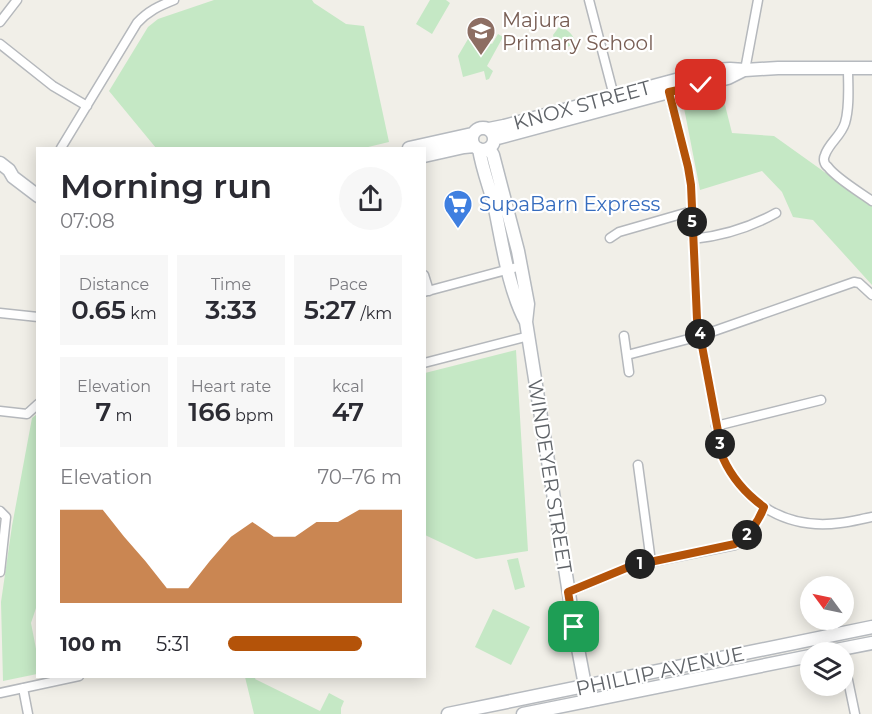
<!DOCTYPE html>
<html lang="en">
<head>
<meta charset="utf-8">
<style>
	body { margin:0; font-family:Montserrat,sans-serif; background:#f7f7f7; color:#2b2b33; height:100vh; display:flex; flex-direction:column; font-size:22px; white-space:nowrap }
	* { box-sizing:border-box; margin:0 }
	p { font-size:20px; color:#7c7c81 }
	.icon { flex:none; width:33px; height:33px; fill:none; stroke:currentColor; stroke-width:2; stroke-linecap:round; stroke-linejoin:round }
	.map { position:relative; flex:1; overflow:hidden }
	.sheet { position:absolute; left:36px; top:147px; width:390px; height:531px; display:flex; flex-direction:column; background:#fff; border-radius:0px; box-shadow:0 3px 15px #0003 }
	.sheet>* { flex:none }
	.needle { width:39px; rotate:303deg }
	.fabs { position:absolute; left:800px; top:576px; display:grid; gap:12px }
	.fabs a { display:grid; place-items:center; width:54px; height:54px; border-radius:50%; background:#fff; box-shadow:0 3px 15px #0003; font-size:30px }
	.pin { position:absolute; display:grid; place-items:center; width:51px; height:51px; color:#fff; margin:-26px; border-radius:12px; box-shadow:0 3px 9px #0006 }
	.km { position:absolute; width:30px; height:30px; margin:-15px; border-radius:50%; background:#222; color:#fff; font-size:16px; line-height:30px; text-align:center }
	.round { display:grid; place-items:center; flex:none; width:63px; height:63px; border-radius:32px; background:#f7f7f7 }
	.head { display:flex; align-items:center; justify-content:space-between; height:102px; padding:0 24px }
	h1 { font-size:33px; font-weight:600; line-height:45px }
	.figures { display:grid; grid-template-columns:repeat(3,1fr); gap:9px; height:102px; padding:6px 24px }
	.figures div { display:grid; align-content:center; border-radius:0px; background:#f7f7f7; text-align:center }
	.figures b { font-size:26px; font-weight:600 }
	.figures small { font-size:16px; font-weight:400 }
	.figures p { font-size:16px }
	.chart { height:168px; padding:12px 24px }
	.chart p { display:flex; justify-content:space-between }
	.chart svg { width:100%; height:108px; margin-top:6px; fill:#b45309; opacity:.7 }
	ul { padding:0 24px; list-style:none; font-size:20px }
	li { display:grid; grid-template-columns:96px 72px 1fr; align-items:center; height:45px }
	li i { height:15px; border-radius:8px; background:#b45309 }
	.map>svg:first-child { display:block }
</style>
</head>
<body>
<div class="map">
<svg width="872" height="714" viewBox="0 0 872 714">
	<rect width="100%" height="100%" fill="#f1efe8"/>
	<!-- green -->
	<path fill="#c5e8c5" d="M214,0h98l2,3 32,21 18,2 25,116 -25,6h-208l-47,-57 39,-64 10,-8z
		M430,0h16l4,3 -18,31 -16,-10z
		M478,22l5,3 -5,11 14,8 6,-10 5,3 -16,29 6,5 -4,8 -3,1 -2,-9 -21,6 -5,-21z
		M559,27c7,1 14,7 16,14 -8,11 -19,7 -22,-6z
		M722,93l10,40 42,3 98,70v79l-59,-65 -20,-3 -11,-25 -20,-21 -62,19 -16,-82 5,-5z
		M516,350l12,201 -52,8 -51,-24v-162z
		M37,414l1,188 -7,21 6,31v20l-34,7 -2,-79 11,-76 20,-108z
		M518,558l7,29 -10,3 -8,-30z
		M493,609l37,18 -19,38 -36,-18z
		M245,677h11l-1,2 65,32 9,-18 15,8 -3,7v6h-87z"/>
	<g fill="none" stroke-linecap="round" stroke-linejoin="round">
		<!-- street casing -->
		<g stroke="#b5b8bc" stroke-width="11">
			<path id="street" d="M589,0l26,100
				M0,22l17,-22
				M0,44l53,42 34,20
				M848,68c0,18 2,38 -3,55 -4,13 -16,20 -20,32 -2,4 -1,9 3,12 8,11 33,26 44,34
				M745,70l13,-70
				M668,89l20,78 3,18 6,134 26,139c22,47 65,72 117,65 11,-1 21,-4 32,-6
				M61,148l76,-125c11,-12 22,-17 37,-23
				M610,238l9,-6 73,-21
				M693,239c29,-3 58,-12 83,-26
				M424,275l5,16
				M424,292l97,-26
				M0,313l38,4
				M624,336l5,36
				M627,355l73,-19 154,-54 5,1 13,12
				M424,363l105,-27
				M0,411l27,3 11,-10
				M716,426l105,-26
				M638,465l13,97
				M0,511l6,6 -6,55
				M569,592l62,-26 104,-21c14,-10 23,-22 29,-38
				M843,656l12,58
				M23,688l5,26
				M0,693l79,-17"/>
		</g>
		<!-- secondary casing -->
		<g stroke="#b6babf" stroke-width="15">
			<path id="secondary" d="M472 139a11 11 0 1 1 22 0a11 11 0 1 1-22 0Z
				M489,129l15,-3 209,-56 17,-1 15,1 33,-2h94
				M494,139l175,-47 59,-14 16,-8
				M409,148l63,-14
				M489,148l4,7 25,96 10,53 -2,18 50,316 12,63
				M479,149c3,19 10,37 15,55 8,37 14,85 32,118
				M424,156l40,-9 10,-1
				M0,163l9,7 4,7 25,19
				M826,652l46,-9
				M448,714l424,-87
				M523,714l287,-58"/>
		</g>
		<!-- street -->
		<use href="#street" stroke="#fff" stroke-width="8"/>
		<!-- secondary -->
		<use href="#secondary" stroke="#fff" stroke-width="12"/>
	</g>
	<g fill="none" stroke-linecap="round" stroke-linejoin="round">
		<!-- route casing -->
		<g stroke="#fff" stroke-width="12">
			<path id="route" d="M574,627l-6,-35 63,-26 104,-22c14,-9 23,-21 29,-37 -18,-13 -32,-29 -41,-49l-26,-139 -6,-134 -3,-18 -19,-75 32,-7"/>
		</g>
		<!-- route -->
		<use href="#route" stroke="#b45309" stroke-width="8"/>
	</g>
	<!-- icons -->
	<defs>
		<g id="school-pin" transform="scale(1.5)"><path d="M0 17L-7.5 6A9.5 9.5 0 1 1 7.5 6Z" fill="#8d6e63" stroke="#fff"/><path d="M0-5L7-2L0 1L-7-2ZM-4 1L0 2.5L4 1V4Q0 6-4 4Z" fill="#fff"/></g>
		<g id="supermarket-pin" transform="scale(1.5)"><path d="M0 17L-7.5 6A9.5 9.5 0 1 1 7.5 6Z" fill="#3f7fe0" stroke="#fff"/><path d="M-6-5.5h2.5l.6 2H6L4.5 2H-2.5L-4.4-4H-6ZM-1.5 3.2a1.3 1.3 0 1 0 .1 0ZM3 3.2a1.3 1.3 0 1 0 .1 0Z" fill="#fff"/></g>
	</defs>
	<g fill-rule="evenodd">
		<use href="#school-pin" x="481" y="31"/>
		<use href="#supermarket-pin" x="458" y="204"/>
	</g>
	<g text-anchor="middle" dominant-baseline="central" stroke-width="4.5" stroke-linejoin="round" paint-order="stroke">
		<!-- education labels -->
		<g font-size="20" fill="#785e54" stroke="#fff" text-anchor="start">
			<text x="502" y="20">Majura<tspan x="502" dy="23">Primary School</tspan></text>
		</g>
		<!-- street labels -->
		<g font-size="20" fill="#5f6368" stroke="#fff">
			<text transform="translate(582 105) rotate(-15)">KNOX STREET</text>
			<text transform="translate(550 476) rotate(81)">WINDEYER STREET</text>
			<text transform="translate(660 671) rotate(-12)">PHILLIP AVENUE</text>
		</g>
		<!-- shop labels -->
		<g font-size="20" fill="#366cbe" stroke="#fff" text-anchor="start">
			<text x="479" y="204">SupaBarn Express</text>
		</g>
	</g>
</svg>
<div class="fabs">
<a><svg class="needle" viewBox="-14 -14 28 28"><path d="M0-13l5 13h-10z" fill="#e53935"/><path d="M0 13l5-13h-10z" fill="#7c7c81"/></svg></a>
<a><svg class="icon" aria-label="layers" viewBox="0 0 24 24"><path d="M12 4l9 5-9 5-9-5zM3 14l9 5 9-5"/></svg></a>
</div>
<div class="pin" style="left:574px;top:627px;background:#1e9e55"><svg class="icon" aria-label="arrive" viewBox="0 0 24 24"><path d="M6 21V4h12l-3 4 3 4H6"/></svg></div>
<div class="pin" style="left:701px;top:85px;background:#d93025"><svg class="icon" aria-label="check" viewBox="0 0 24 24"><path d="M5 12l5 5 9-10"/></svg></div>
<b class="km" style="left:640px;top:564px">1</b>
<b class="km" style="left:747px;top:535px">2</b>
<b class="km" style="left:720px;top:444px">3</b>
<b class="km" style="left:700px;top:334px">4</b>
<b class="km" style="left:692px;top:222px">5</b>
<section class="sheet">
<div class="head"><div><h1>Morning run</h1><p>07:08</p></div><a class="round"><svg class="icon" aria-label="share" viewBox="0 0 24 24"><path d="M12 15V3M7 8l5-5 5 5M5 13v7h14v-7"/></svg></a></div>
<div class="figures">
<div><p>Distance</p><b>0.65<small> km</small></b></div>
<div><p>Time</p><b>3:33</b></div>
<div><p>Pace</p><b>5:27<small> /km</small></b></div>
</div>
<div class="figures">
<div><p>Elevation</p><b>7<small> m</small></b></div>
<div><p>Heart rate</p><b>166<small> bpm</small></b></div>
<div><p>kcal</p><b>47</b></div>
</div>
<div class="chart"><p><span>Elevation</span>70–76 m</p>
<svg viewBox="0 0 160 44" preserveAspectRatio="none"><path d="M0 44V6L10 6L20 6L30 17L40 27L50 38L60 38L70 27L80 17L90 11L100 17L110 17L120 11L130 11L140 6L150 6L160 6V44z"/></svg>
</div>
<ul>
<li><b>100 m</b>5:31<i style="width:77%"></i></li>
</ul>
</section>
</div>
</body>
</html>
